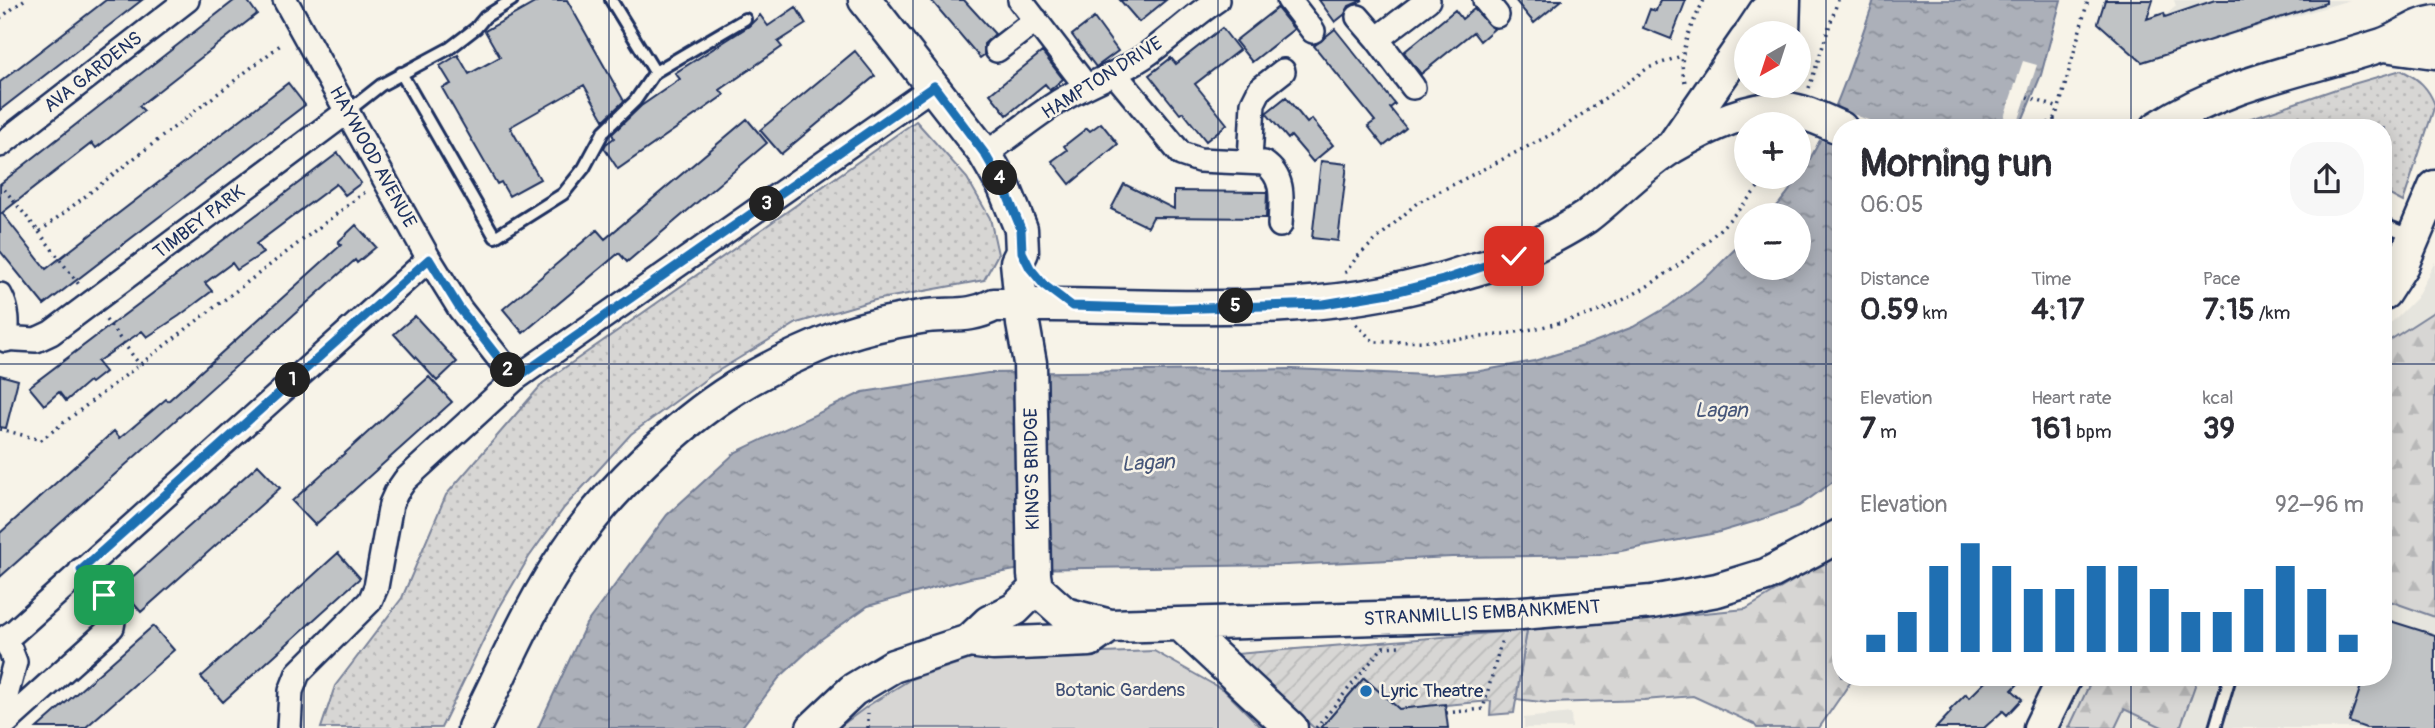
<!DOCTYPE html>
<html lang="en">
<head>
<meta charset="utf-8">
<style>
	body { margin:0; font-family:Pangolin,sans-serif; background:#f7f7f7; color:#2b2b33; height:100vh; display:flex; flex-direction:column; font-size:26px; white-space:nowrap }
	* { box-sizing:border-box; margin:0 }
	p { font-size:23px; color:#7c7c81 }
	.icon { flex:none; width:38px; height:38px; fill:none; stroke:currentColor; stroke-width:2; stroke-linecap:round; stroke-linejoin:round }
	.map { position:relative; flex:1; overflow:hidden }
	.details { position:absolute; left:1832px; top:119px; width:560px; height:567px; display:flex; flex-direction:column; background:#fff; border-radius:28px; box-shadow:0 4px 18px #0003 }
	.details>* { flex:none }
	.needle { width:46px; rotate:219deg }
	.controls { position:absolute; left:1734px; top:21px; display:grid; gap:14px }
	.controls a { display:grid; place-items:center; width:77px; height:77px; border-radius:50%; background:#fff; box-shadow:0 4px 18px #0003; font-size:35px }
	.pin { position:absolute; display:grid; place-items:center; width:60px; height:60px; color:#fff; margin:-30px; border-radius:14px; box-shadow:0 4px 10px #0006 }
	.km { position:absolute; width:35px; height:35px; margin:-18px; border-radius:50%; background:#222; color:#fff; font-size:19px; line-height:35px; text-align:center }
	.round { display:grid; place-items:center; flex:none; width:74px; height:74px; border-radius:28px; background:#f7f7f7 }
	.headline { display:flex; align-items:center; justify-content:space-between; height:119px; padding:0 28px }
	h1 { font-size:38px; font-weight:700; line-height:52px }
	.metrics { display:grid; grid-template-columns:repeat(3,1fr); gap:10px; height:119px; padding:7px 28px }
	.metrics div { display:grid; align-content:center }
	.metrics b { font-size:30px; font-weight:700 }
	.metrics small { font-size:19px; font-weight:400 }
	.metrics p { font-size:19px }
	.chart { height:196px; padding:14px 28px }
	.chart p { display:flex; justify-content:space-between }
	.chart svg { width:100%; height:126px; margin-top:7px; stroke:#1f6fb2; stroke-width:6 }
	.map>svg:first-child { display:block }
</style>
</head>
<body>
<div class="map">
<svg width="2435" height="728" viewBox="0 0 2435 728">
	<defs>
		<pattern id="grass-dots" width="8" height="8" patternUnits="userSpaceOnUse" patternTransform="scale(1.75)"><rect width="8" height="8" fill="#d7d6d4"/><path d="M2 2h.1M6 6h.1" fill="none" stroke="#b8b8b8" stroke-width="1.8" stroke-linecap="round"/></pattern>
		<pattern id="forest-firs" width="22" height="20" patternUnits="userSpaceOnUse" patternTransform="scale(1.75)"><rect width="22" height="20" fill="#d7d6d4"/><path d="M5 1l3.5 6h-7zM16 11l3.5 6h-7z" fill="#b8b8b8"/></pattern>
		<pattern id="garden-furrows" width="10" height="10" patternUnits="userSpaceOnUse" patternTransform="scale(1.75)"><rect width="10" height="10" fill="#d7d6d4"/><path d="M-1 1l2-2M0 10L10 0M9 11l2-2" fill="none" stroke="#b8b8b8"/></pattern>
		<pattern id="water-ripples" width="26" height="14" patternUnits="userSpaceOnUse" patternTransform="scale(1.75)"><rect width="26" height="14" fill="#acb0b9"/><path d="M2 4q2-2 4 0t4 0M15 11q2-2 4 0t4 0" fill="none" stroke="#8b909a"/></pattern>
	</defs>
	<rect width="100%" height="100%" fill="#f7f3e8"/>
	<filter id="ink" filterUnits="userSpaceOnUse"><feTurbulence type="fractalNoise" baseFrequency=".0143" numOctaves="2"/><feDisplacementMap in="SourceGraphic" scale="14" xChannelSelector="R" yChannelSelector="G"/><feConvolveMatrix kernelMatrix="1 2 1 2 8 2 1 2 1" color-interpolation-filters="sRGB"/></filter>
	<g filter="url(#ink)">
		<!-- built -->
		<path fill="#e6e5de" d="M2174,0h176l-171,51 -13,-36 10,-9z
			M2435,262v466h-374l24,-51h299v-347l32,-32z
			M1571,713l1,15h-48v-10z"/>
		<!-- grass -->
		<path fill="url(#grass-dots)" stroke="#798299" stroke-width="2" d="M2401,70c18,9 27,17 34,35l-32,97 -13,-7h-6v-67h-162l114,-39z
			M916,121l51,57 23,40 8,36 -14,26 -109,20 -78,23 -84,51 -82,60 -67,74 -35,49 -31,53 -57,118h-120l14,-42 67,-88 44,-103 97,-112z"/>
		<!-- forest -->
		<path fill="url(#forest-firs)" stroke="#798299" stroke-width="2" d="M2435,311v306l-51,-18v-255z
			M1841,552v125h13l-35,51h-62l-3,-4 -61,-28 -49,4 -95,3 -33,-4 11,-69 219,-21z
			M2093,677h105l-18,51h-16l-40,-19 -9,19h-46z"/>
		<!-- park -->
		<path fill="#d7d6d4" stroke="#798299" stroke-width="2" d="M1154,651l71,40 37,37h-424l31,-23 42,-26 63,-21z"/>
		<!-- garden -->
		<path fill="url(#garden-furrows)" stroke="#798299" stroke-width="2" d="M1527,630l-13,83 -24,2 1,-14 -92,8 -35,-31 -43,50h-7l-78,-74z"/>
		<!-- water -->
		<path fill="url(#water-ripples)" stroke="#727c95" stroke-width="2" d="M1874,0h187l-20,75 -22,53h-178v348l-42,30 -39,14 -44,13 -116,22 -148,2 -166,8 -265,4 -51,9 -102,28 -48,34 -41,38 -38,50h-203l48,-104 81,-109 69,-63 127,-60 125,-19 304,-4 136,6 52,-4 54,-10 52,-16 47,-18 36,-21 41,-32 36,-36v30h53v-53h-30c55,-58 79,-140 105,-215z"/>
		<!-- pier -->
		<path fill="#f7f3e8" d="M2023,61l14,4 -20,60 -14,-5z
			M1833,106l55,22h-47v20l-25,-10z"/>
		<!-- building -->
		<path fill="#c0c3c5" stroke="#1b2f5e" stroke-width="2" d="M106,0h36l-142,110v-28z
			M235,0h12l10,14 -118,92 5,5 -48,37 -4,-5 -90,70 44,56 242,-186 17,22 -261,200 -44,-54v-67z
			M540,0h27l57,101 -20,19 -20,-35 -74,42 30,52 -31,17 -8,-14 -4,2 -55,-96 9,-4 -11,-18 18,-11 11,19 31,-17 -15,-26z
			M931,0h33l31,34 -11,10v11l-4,3z
			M1120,0h46l-27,22z
			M1319,0h44l-14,6 -4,8 -10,8z
			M1515,0h47l-28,23z
			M1660,0h26l-15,39 -28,-11 7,-19 6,2z
			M2105,0h48l-6,19 17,-6 1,4 50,-17h111v3l-184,59 -44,-39z
			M796,7l10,17 -28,18 4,5 -62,43 4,5 -106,74 -14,-21 2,-4 8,-6 -2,-4 29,-28 39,-27 -5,-6 74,-47 11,-11 8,11z
			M1277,8l17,21 -42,33 -17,-21z
			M1474,9l20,20 -14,12 -7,-9 -52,42 -17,-22 51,-42 7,9z
			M1094,18l24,33 -22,16 -24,-32z
			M1222,28l17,22 -44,34 32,40 -21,17 -23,-29 -3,2 -31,-39 22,-17 5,6z
			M1335,29l60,75 -5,4 16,20 -22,18 -16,-20 7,-5 -61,-75z
			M855,51l20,25 -94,78 -21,-24z
			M1042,52l21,27 -13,11 -5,-6 -38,31 -17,-21z
			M1286,97l21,26 5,-4 21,26 -20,17 -22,-26 -3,3 -22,-26z
			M747,119l20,24 -140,119 -8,-9 -96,80 -20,-24 94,-79 8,9z
			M1101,123l17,21 -48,40 -18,-23 15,-11 -3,-4 23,-18 3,3z
			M338,153l23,30 -16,12 -9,-11 -80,60 7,9 -26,17 -5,-7 -27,20 7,8 -33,25 -32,21 -5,-6 -45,31 8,10 -14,11 -2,-2 -23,20 -7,-9 -15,13 -15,-18z
			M1321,161l26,3 -9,77 -26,-3z
			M1124,184l50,25v-18l93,1 -1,26 -113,-1 -5,10 -37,-18z
			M356,225l20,22 -19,16 -2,-3 -355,317v-44l114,-102 6,7 46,-39 2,2 173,-156 -3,-3z
			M415,316l42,46 -20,19 -43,-47z
			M0,375l18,5 -12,48 -6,-1z
			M429,377l23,25 -137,123 -23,-24z
			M258,465l22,23 -139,124 -21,-24z
			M338,553l22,25 -137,124 -22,-25z
			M2384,619l51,16v93h-69l-17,-6 15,-45h20z
			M153,626l21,24 -89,78h-48z
			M1990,677h35l-13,13 10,9 -15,16 -4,-4 -19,17h-48l15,-16 -1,-2 16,-16 3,4z
			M1364,678l35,31 46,-5 3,24h-127z"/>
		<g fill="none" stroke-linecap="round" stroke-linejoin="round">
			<!-- lane casing -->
			<g stroke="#1b2f5e" stroke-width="16">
				<path id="lane" d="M611,0l44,72
					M401,73l94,164 68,-43 21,-26 20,-37 31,-30 20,-29 90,-53
					M348,111l33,-26 69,-37 26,-20 9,-11 27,-17
					M2384,225l26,10
					M2215,728l15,-51"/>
			</g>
			<!-- street casing -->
			<g stroke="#1b2f5e" stroke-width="28">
				<path id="street" d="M285,0l144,259 31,50 55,70
					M1020,0l66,86
					M1289,0l24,31
					M1485,0l12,15
					M1358,17l19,22
					M997,50l39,-30
					M1115,74l66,80 18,6 65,3c22,15 17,38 16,62
					M1413,87l-36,-48 51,-39
					M0,145l187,-145
					M985,154c24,-16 46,-35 70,-50 29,-19 62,-29 90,-48 25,-18 47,-39 72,-56
					M1250,161l3,-58 7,-14 23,-18
					M0,295c8,15 8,28 6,45
					M0,338l36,2 15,-7 297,-222
					M0,718l15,-56 -5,-13 -7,-10 11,-7 415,-373
					M0,728l112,-101c6,-24 -16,-40 -31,-57
					M289,728l2,-37 7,-18 72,-72 6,-14 15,-83 5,-11 9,-13 110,-101 419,-293"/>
			</g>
			<!-- secondary casing -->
			<g stroke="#1b2f5e" stroke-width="37">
				<path id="secondary" d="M865,0l120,154 19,33 17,42 1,23 -5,10 6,62 7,39 4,212 2,13
					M1751,33l14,-21 18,-12
					M1783,33l1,-33
					M2384,45l51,7
					M2157,128c73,-47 145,-57 225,-83 19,-6 32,-20 53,-23
					M1674,144l72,-104
					M2384,293l18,-28 33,-78
					M1036,588l29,26 45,12 400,-12 142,-12 65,-12 49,-15 75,-40
					M1180,624l111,104
					M969,641l20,-19 26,-13 21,-21
					M474,728c30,-60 56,-123 94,-178 39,-58 108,-125 167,-162 34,-21 71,-38 109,-53 23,-9 58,-15 83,-19 25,-3 43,2 67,-11 158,-3 319,19 472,-33 17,-5 35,-9 50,-17 23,-11 49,-24 70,-38 29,-22 55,-51 86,-70 31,-18 78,-42 114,-38 19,2 38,12 55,19
					M813,728l40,-38 40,-24 76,-25 24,3 97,-4 20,-14
					M2040,728l25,-51"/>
			</g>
			<!-- path -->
			<path stroke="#1b2f5e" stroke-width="3.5" stroke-dasharray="2 5" stroke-linecap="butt" d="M0,18l24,-18
				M1685,82c-9,-29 6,-56 19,-82
				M1809,88l29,-88
				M2027,97l32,11
				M2043,128l11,-10 5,-10 29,-108
				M2054,128v-10
				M0,184l39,48 244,-189
				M39,232l41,54
				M1345,273l12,-16 60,-54 141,-72 90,-63 33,-12
				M106,320l34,45
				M1356,324l18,18c69,0 136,-4 202,-24 10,-3 21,-5 30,-10 63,-28 119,-77 160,-131
				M0,429l41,11 327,-250
				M1446,713l37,-4 19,-70
				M868,728v-15
				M1316,728l67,-81 17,-1"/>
			<!-- lane -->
			<use href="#lane" stroke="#f7f3e8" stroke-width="10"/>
			<!-- street -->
			<use href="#street" stroke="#f7f3e8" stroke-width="23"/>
			<!-- secondary -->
			<use href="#secondary" stroke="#f7f3e8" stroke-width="32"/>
		</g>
	</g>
	<g fill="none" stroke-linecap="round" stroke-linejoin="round" filter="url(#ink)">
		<!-- route casing -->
		<g stroke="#fff" stroke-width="14">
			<path id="route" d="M104,595l-23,-25 348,-311 31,50 55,70 419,-293 51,68 19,33 17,42 1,23 8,16 14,17 28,21 99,3 153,-5 71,-12 48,-12 71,-24"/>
		</g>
		<!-- route -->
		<use href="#route" stroke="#1f6fb2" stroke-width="9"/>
	</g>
	<!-- grid -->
	<path fill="none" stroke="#1b2f5e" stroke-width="2" stroke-opacity="0.55" d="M304,0v728M609,0v728M913,0v728M1218,0v728M1522,0v728M1826,0v728M2131,0v128M0,364h1841M2384,364h51M2131,677v51"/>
	<!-- markers -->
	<circle fill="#1f6fb2" stroke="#f7f3e8" stroke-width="2.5" cx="1366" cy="691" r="7"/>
	<g text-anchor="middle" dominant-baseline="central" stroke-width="5" stroke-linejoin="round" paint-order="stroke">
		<!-- street labels -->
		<g font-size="19" fill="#1b2f5e" stroke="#f7f3e8">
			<text transform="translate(93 72) rotate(-38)">AVA GARDENS</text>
			<text transform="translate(1102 78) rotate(-32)">HAMPTON DRIVE</text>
			<text transform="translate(373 157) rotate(61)">HAYWOOD AVENUE</text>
			<text transform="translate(199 222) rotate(-37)">TIMBEY PARK</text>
			<text transform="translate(1032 469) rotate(-91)">KING'S BRIDGE</text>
			<text transform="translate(1482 613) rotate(-3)">STRANMILLIS EMBANKMENT</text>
		</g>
		<!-- park labels -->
		<g font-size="19" fill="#415076" stroke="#f7f3e8">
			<text x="1120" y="690">Botanic Gardens</text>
		</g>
		<!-- poi labels -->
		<g font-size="19" fill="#1b2f5e" stroke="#f7f3e8" text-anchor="start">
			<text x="1380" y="691">Lyric Theatre</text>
		</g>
		<!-- water labels -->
		<g font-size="21" font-style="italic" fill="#465679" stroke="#f7f3e8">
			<text x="1721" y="410">Lagan</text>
			<text transform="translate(1148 463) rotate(-3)">Lagan</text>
		</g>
	</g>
</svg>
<div class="controls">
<a><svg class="needle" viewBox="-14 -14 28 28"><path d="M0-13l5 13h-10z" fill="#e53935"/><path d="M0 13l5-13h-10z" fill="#7c7c81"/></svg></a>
<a>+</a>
<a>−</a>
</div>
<div class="pin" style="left:104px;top:595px;background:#1e9e55"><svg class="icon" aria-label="arrive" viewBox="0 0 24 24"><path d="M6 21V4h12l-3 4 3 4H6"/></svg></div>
<div class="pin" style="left:1514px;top:256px;background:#d93025"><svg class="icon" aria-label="check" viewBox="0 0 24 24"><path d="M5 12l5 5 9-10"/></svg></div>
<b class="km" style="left:293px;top:380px">1</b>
<b class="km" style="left:508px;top:370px">2</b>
<b class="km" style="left:767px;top:204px">3</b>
<b class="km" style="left:1000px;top:178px">4</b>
<b class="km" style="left:1236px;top:306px">5</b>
<section class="details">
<div class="headline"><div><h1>Morning run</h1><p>06:05</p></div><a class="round"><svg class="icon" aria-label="share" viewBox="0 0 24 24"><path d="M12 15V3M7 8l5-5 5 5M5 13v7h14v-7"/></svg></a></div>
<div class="metrics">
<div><p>Distance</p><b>0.59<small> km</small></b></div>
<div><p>Time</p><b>4:17</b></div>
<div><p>Pace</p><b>7:15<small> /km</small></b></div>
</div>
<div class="metrics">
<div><p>Elevation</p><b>7<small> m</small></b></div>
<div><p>Heart rate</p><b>161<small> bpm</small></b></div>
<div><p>kcal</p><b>39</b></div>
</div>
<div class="chart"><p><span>Elevation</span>92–96 m</p>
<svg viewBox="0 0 160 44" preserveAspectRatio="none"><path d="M5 44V38M15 44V30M25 44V14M35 44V6M45 44V14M55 44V22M65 44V22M75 44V14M85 44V14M95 44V22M105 44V30M115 44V30M125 44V22M135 44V14M145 44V22M155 44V38"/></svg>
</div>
</section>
</div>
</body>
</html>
